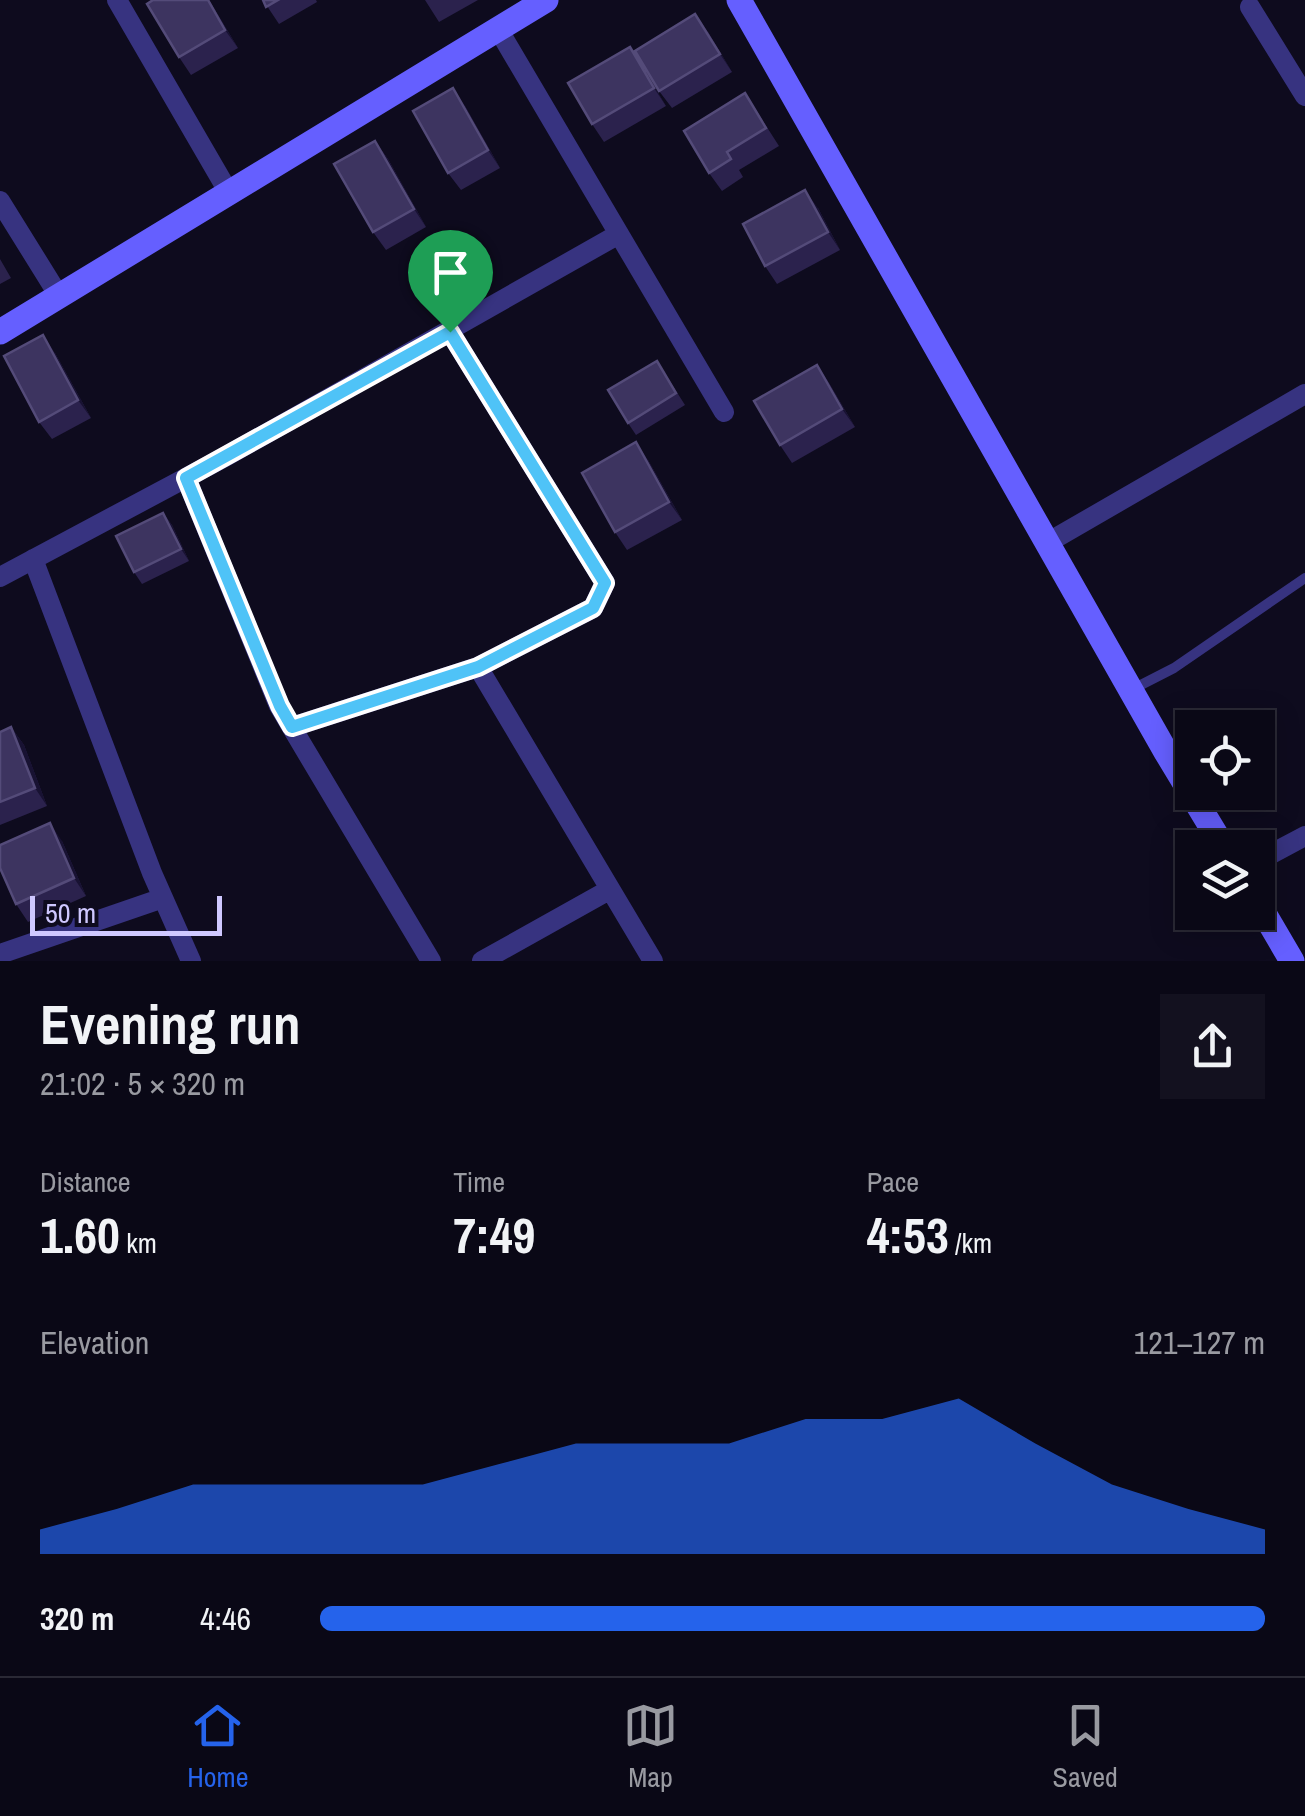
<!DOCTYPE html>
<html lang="en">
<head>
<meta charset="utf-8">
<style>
	body { margin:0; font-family:"Archivo Narrow",sans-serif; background:#13111f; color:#f1f3f6; height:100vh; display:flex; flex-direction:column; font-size:38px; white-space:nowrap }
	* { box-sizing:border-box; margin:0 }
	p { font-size:32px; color:#999aa1 }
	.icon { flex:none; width:55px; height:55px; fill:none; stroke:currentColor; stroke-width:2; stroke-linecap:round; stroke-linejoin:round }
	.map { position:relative; height:961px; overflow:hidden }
	.drawer { display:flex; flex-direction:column; background:#0a0816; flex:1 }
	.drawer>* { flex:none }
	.buttons { position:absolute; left:1175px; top:710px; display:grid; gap:20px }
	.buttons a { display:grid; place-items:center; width:100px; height:100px; border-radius:0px; background:#0a0816; box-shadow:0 5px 25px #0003,0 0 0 2px #2a2935; font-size:50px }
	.scale { position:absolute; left:30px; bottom:25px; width:192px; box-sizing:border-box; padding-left:10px; border:5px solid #cfc8ff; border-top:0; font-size:28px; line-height:35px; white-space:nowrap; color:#cfc8ff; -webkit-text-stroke:8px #0e0b1e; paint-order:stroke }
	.pin { position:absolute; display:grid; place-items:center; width:85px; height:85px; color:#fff; margin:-102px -42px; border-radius:50% 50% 50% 0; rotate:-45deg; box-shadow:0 0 10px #0007 }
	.pin .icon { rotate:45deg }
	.round { display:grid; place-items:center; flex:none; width:105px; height:105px; border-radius:0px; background:#13111f }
	.headline { display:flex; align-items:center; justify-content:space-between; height:170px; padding:0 40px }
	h1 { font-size:55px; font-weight:700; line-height:75px }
	.figures { display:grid; grid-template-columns:repeat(3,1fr); gap:15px; height:170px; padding:10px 40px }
	.figures div { display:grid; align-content:center }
	.figures b { font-size:50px; font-weight:700 }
	.figures small { font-size:28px; font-weight:400 }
	.figures p { font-size:28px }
	.chart { height:280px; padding:20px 40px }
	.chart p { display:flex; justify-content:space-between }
	.chart svg { width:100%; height:180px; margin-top:10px; fill:#2563eb; opacity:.7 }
	ul { padding:0 40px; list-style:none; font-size:32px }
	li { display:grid; grid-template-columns:160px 120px 1fr; align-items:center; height:75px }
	li i { height:25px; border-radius:12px; background:#2563eb }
	.tab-bar { display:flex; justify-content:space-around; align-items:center; height:140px; border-top:2px solid #2a2935; background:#0a0816; font-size:28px; color:#999aa1 }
	.tab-bar a { display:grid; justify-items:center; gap:5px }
	.tab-bar .selected { color:#2563eb }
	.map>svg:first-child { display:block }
</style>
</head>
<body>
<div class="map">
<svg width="1305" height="961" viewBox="0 0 1305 961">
	<rect width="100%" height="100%" fill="#0e0b1e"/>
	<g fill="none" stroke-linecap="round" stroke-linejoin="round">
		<!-- lane -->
		<path stroke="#373380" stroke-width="10" d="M1131,690l43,-22 131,-90"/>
		<!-- street -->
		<path stroke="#373380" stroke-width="20" d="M117,0l112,193
			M1250,7l55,89
			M498,29l226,383
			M0,201l59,95
			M186,478l93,228 152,255
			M1047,543l258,-149
			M33,559l119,314 39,88
			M0,577l223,-119 396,-224
			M478,667l175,294
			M292,727l186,-60 115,-59 12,-25 -155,-251
			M1258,861l47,-25
			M0,954l163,-56
			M482,961l127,-71"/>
		<!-- secondary -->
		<path stroke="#655fff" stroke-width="25" d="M739,0l427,752 58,96
			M0,332l546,-332
			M1258,903l34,58"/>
	</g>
	<!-- wall -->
	<path fill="#2b224d" d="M153,0h56l29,48 -47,27 -12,-18z
		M263,0h53l1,2 -38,22z
		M425,0h53l-39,22z
		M708,32l24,40 -60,36 -13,-17z
		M630,47l36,59 -62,36 -12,-18z
		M745,93l34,53 -40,24 4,7 -21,14 -13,-18z
		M465,106l35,62 -39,22 -13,-17z
		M375,141l13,18 38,68 -40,23 -13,-18z
		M818,208l22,42 -63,34 -12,-18z
		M0,259l11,19 -11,6z
		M55,353l36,65 -39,21 -13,-17z
		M657,361l28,44 -49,30 -8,-12z
		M817,365l12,18 26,44 -63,36 -12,-18z
		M648,460l34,60 -55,30 -12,-18z
		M163,513l9,12 17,36 -47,23 -8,-12z
		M11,727l13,18 23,61 -47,19v-93z
		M62,841l24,55 -58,26 -12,-18z"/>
	<!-- shaded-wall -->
	<path fill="#181232" d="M208,0h1l29,48 -13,-18z
		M695,14l13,18 24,40 -12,-18z
		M630,47l12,18 24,41 -12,-18z
		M453,88l12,18 35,62 -12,-18z
		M375,141l13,18 38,68 -12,-18z
		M805,190l13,18 22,42 -12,-18z
		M43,335l12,18 36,65 -13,-18z
		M817,365l12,18 26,44 -13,-18z
		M636,442l12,18 34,60 -13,-18z
		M163,513l9,12 17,36 -8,-12z
		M11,727l13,18 23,61 -12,-18z
		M50,823l12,18 24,55 -12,-18z"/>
	<!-- building -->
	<path fill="#3d3460" stroke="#544b79" stroke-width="2.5" d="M153,0h55l17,30 -46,27 -32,-53z
		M263,0h15l-12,7z
		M695,14l25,40 -61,37 -24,-40z
		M630,47l24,41 -62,36 -24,-41z
		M453,88l35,62 -40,23 -35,-62z
		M745,93l21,35 -39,24 4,7 -22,14 -25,-42z
		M375,141l39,68 -41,23 -39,-68z
		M805,190l23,42 -63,34 -22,-42z
		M43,335l35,65 -39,22 -35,-66z
		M657,361l19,32 -48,30 -20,-33z
		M817,365l25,44 -62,36 -26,-44z
		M636,442l33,60 -54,30 -33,-59z
		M163,513l18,36 -47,23 -18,-36z
		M11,727l24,61 -35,14v-70z
		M50,823l24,55 -58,26 -16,-36v-23z"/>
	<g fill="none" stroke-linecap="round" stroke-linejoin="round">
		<!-- route casing -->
		<g stroke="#fff" stroke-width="20">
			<path id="route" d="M450,332l155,251 -12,25 -115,59 -186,60 -12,-21 -94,-228z"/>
		</g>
		<!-- route -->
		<use href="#route" stroke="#4fc3f7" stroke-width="12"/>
	</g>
</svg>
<div class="buttons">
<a><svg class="icon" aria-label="locate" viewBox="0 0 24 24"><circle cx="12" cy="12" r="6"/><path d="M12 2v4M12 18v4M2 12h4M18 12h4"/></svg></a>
<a><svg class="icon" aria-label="layers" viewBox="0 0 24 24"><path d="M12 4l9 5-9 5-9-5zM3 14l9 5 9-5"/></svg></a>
</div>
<div class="scale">50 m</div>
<div class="pin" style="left:450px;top:332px;background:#1e9e55"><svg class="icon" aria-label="arrive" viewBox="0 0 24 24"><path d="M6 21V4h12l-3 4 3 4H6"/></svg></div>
</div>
<section class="drawer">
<div class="headline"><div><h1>Evening run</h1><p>21:02 · 5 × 320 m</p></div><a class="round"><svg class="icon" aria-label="share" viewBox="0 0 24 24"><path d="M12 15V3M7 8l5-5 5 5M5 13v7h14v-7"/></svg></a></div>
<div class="figures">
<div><p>Distance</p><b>1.60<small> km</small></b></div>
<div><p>Time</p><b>7:49</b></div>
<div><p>Pace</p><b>4:53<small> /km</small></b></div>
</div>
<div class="chart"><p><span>Elevation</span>121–127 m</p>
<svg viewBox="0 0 160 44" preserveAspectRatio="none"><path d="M0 44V38L10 33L20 27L30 27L40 27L50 27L60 22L70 17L80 17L90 17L100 11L110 11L120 6L130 17L140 27L150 33L160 38V44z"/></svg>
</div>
<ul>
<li><b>320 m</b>4:46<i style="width:100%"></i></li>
</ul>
</section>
<nav class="tab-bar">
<a class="selected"><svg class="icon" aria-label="home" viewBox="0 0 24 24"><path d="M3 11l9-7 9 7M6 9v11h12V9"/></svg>Home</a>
<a><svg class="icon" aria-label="map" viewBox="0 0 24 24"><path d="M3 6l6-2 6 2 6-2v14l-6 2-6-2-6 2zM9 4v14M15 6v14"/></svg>Map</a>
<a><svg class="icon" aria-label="saved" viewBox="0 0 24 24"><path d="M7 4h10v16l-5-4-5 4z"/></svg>Saved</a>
</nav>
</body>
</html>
